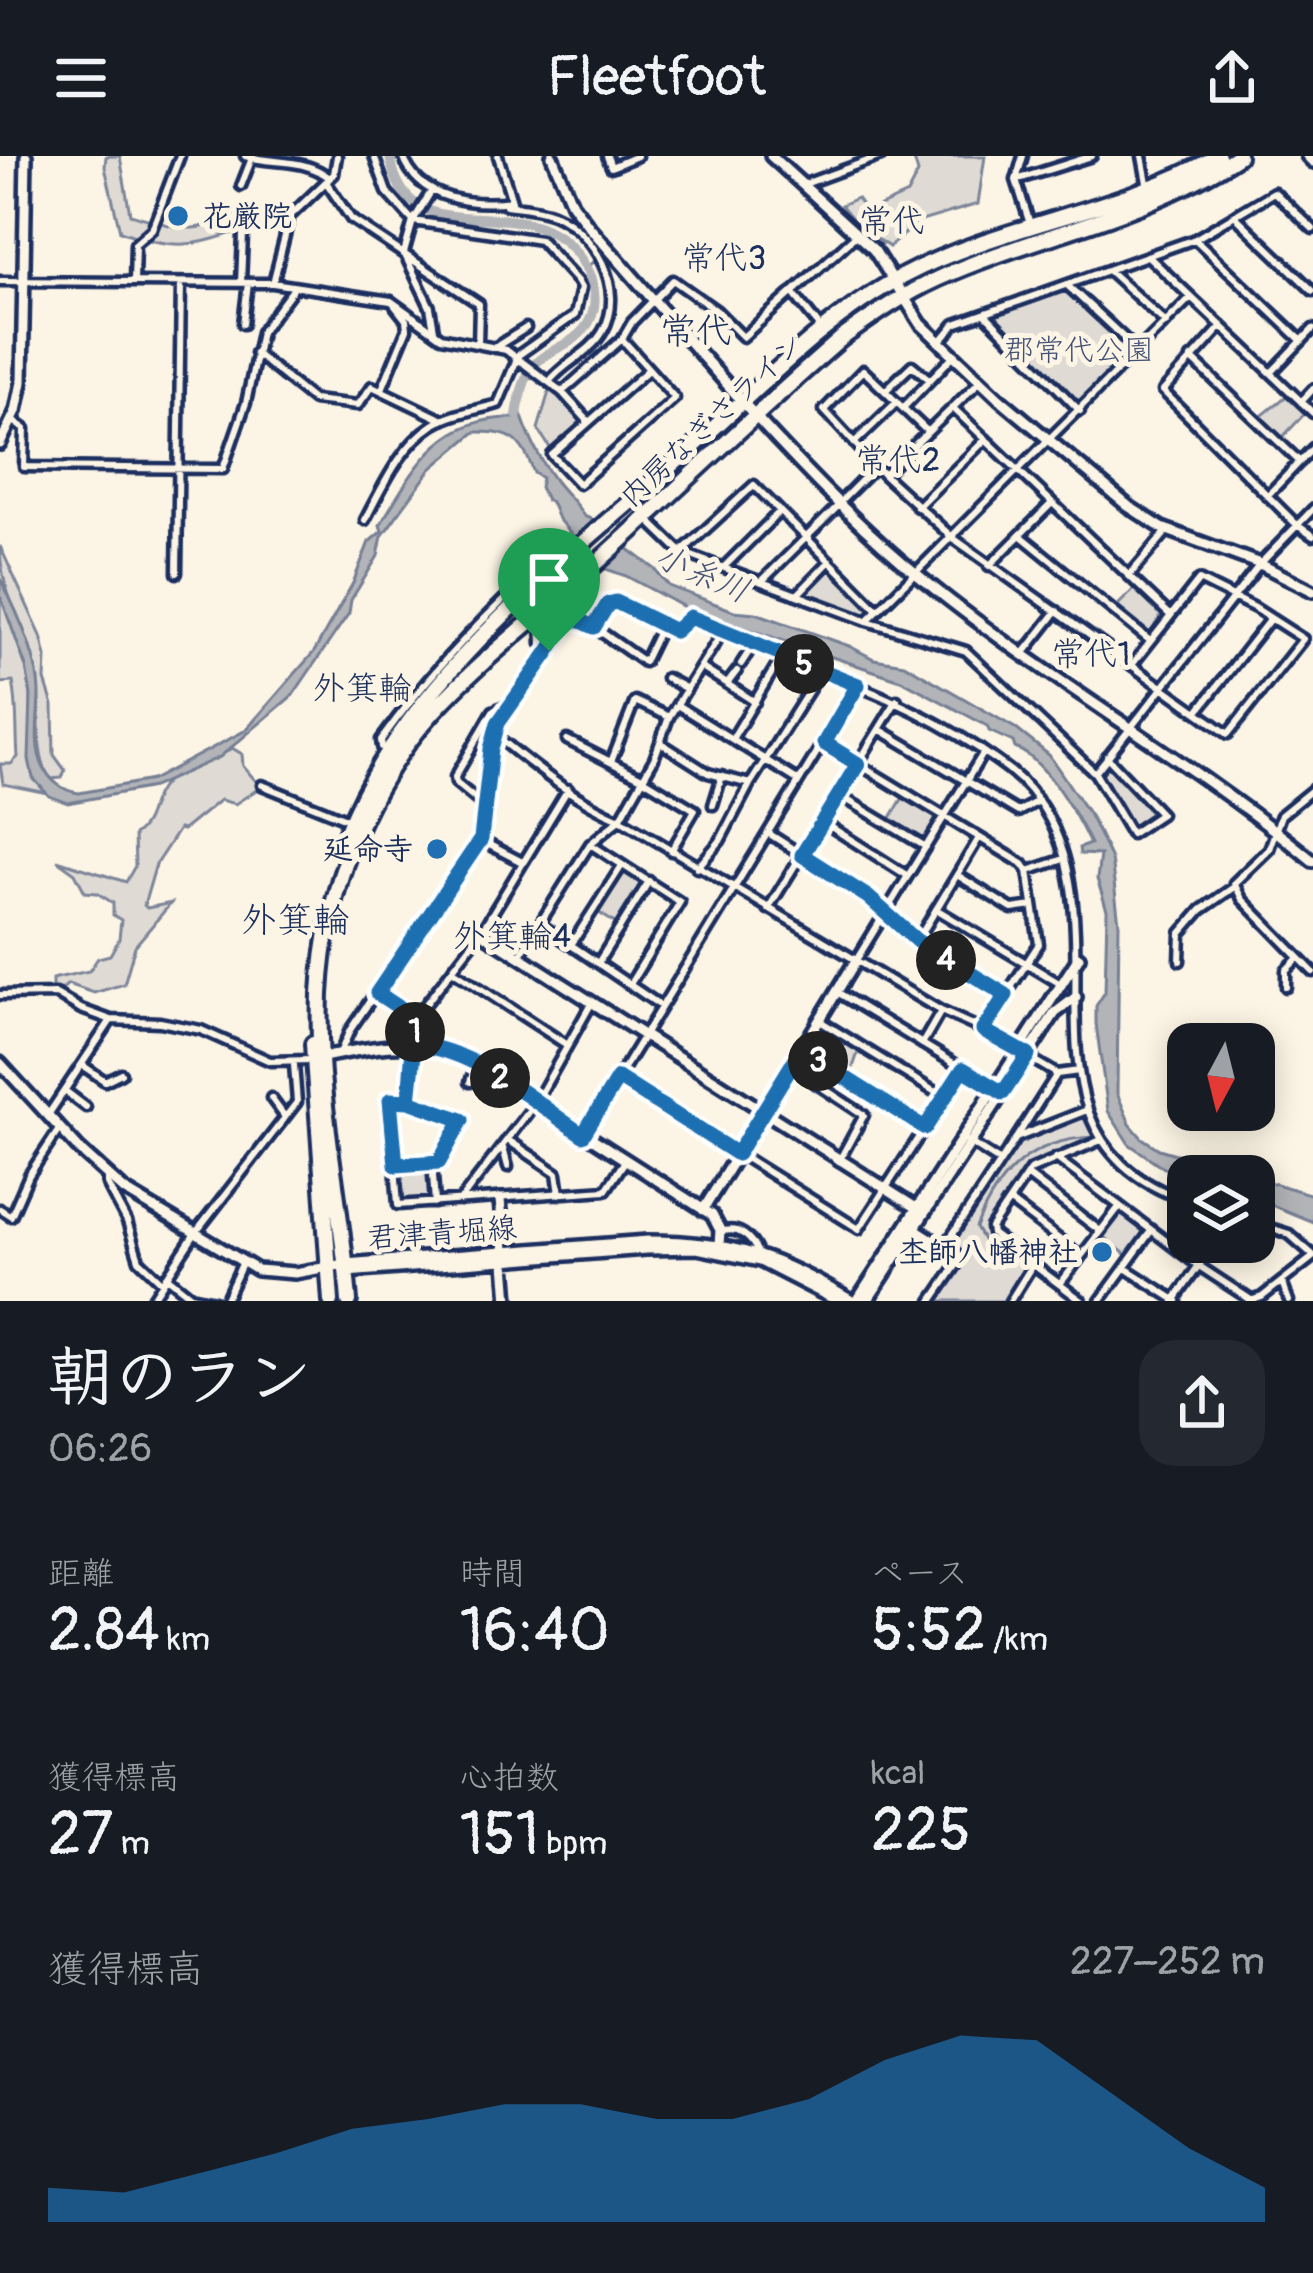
<!DOCTYPE html>
<html lang="ja">
<head>
<meta charset="utf-8">
<style>
	body { margin:0; font-family:Pangolin,"Klee One",sans-serif; background:#242831; color:#f1f3f6; height:100vh; display:flex; flex-direction:column; font-size:45px; white-space:nowrap }
	* { box-sizing:border-box; margin:0 }
	p { font-size:39px; color:#9ea1a6 }
	.icon { flex:none; width:66px; height:66px; fill:none; stroke:currentColor; stroke-width:2; stroke-linecap:round; stroke-linejoin:round }
	.map { position:relative; height:1145px; overflow:hidden }
	.panel { display:flex; flex-direction:column; background:#171b24; flex:1 }
	.panel>* { flex:none }
	.needle { width:78px; rotate:187deg }
	.controls { position:absolute; left:1167px; top:867px; display:grid; gap:24px }
	.controls a { display:grid; place-items:center; width:108px; height:108px; border-radius:24px; background:#171b24; box-shadow:0 6px 30px #0003; font-size:60px }
	.pin { position:absolute; display:grid; place-items:center; width:102px; height:102px; color:#fff; margin:-123px -51px; border-radius:50% 50% 50% 0; rotate:-45deg; box-shadow:0 0 12px #0007 }
	.pin .icon { rotate:45deg }
	.km { position:absolute; width:60px; height:60px; margin:-30px; border-radius:50%; background:#222; color:#fff; font-size:33px; line-height:60px; text-align:center }
	.round { display:grid; place-items:center; flex:none; width:126px; height:126px; border-radius:36px; background:#242831 }
	.overview { display:flex; align-items:center; justify-content:space-between; height:204px; padding:0 48px }
	h1 { font-size:66px; font-weight:600; line-height:90px }
	.figures { display:grid; grid-template-columns:repeat(3,1fr); gap:18px; height:204px; padding:12px 48px }
	.figures div { display:grid; align-content:center }
	.figures b { font-size:60px; font-weight:600 }
	.figures small { font-size:33px; font-weight:400 }
	.figures p { font-size:33px }
	.chart { height:336px; padding:24px 48px }
	.chart p { display:flex; justify-content:space-between }
	.chart svg { width:100%; height:216px; margin-top:12px; fill:#1f6fb2; opacity:.7 }
	header { display:flex; justify-content:space-between; align-items:center; height:156px; padding:0 48px; background:#171b24; font-size:54px; font-weight:600 }
	.map>svg:first-child { display:block }
</style>
</head>
<body>
<header><svg class="icon" aria-label="menu" viewBox="0 0 24 24"><path d="M4 6h16M4 12h16M4 18h16"/></svg>Fleetfoot<svg class="icon" aria-label="share" viewBox="0 0 24 24"><path d="M12 15V3M7 8l5-5 5 5M5 13v7h14v-7"/></svg></header>
<div class="map">
<svg width="1313" height="1145" viewBox="0 0 1313 1145">
	<rect width="100%" height="100%" fill="#fcf5e5"/>
	<filter id="ink" filterUnits="userSpaceOnUse"><feTurbulence type="fractalNoise" baseFrequency=".00833" numOctaves="2"/><feDisplacementMap in="SourceGraphic" scale="24" xChannelSelector="R" yChannelSelector="G"/><feConvolveMatrix kernelMatrix="1 2 1 2 8 2 1 2 1" color-interpolation-filters="sRGB"/></filter>
	<g filter="url(#ink)">
		<!-- green -->
		<path fill="#dfdbd4" stroke="#7d8599" stroke-width="3" d="M106,0h14l10,58c59,17 64,23 120,-8l10,18c-62,20 -76,30 -140,7l-15,-64z
			M913,0h72l-7,48 -60,18 -29,25 -30,-20 -18,-22 16,-7 10,14 40,-18 11,-21z
			M1067,133l65,60 -51,56 -89,-88z
			M550,232l33,32 -31,31 -14,-22z
			M1289,238l18,17 -26,28 -22,-21z
			M0,390l41,90 5,21 -1,23 8,25 1,50 11,15 -3,8 -12,1c-17,-30 -8,-59 -12,-92 -5,-50 -38,-88 -38,-141z
			M828,410l45,42 -4,9 -66,-24z
			M1136,431l27,25 -13,22 -35,-26z
			M0,434l26,77 5,28 1,79 15,19 -44,-9 -3,-20h11l7,-7c-2,-25 0,-51 -5,-75l-13,1z
			M232,592l10,6 1,12 18,21 -26,17 -15,-4 -37,30 -4,-1 -23,35 -12,41 3,3 24,-5 -36,43 -11,38 -30,9 -26,-9 -8,7 -8,-2v-10l37,-8 9,-13 12,-3 9,-16 2,-19 -8,-5v-12l-16,-10 -12,-1 -10,-19 -18,-13 69,22 9,-16 -1,-31c19,-13 14,-33 29,-50 17,-20 49,-22 69,-37z
			M1106,606l48,49 -20,16 -5,-1 -30,-52z
			M905,638l36,23 -14,24 -38,-20z
			M624,713l19,16 -25,40 -22,-14z
			M825,873l34,21 -8,23 -40,-20 -2,-5 11,-18z
			M1082,959l14,24 -67,30 -41,60 40,34 -21,38h-71l28,-44 -15,-13 68,-102z
			M430,1009l2,35 -29,2 -3,-32z
			M1118,1055l28,20 -17,26 -28,-22z"/>
		<!-- water -->
		<path fill="#b2b4b8" stroke="#767f94" stroke-width="3" d="M518,249c7,22 19,51 36,74 10,14 22,23 30,37l14,6 -19,21 -21,-24 -7,-17 -5,-2 -6,-13 2,-9 -8,-5c-12,-34 -22,-42 -59,-41l-44,37 -49,67 -4,20 -27,44 -2,13 -56,82 -73,62 -67,30 -85,16 -19,-7 -16,-18 -4,-19 2,-64 -5,-28 -26,-72v-17c17,33 38,78 39,113 0,23 -6,55 4,75 7,15 20,25 36,27l73,-13 94,-50 68,-78 39,-69 16,-41 13,-11 -2,-6c34,-55 59,-109 134,-107z
			M623,389l32,24 14,17 65,25 22,2 93,33 25,13 30,5 111,64 34,27 43,64 19,40 8,64 -2,170 13,31 12,14 17,11 154,46v27l-59,-24v-22h-64l-26,-8 -35,-24 -21,-33 -12,-87v-18l9,-14 2,-82 -10,-31 3,-24 -20,-1 -1,-6 11,-4c-13,-28 -45,-85 -75,-96l-2,-6 -24,-11 -2,-5 -86,-46 -213,-71 -62,-33 -26,-9z"/>
		<g fill="none" stroke-linecap="round" stroke-linejoin="round">
			<!-- stream -->
			<path stroke="#767f94" stroke-width="3" d="M586,112l10,-9
				M992,1099l-16,-27c23,-57 55,-88 117,-91"/>
			<!-- river -->
			<path stroke="#b2b4b8" stroke-width="10" d="M390,0c17,107 131,24 188,99 19,26 26,60 -3,83 -12,9 -29,14 -39,25 -13,14 -16,34 -19,52"/>
			<!-- street casing -->
			<g stroke="#1b2f5e" stroke-width="15">
				<path id="street" d="M245,0c31,9 58,1 85,22
					M374,0l13,36 26,29 127,19 37,41 4,7 -6,27 -58,41
					M403,0c15,44 69,50 109,45l-14,-45
					M607,0l4,11 26,-11
					M1023,0l-7,24 15,47
					M1142,0l6,32
					M1016,24l76,-24
					M326,26l25,37 128,85 -1,40
					M802,29l79,-29
					M241,30l11,-28
					M432,34l-19,31 -9,32 26,54 4,23
					M506,49c16,2 32,3 47,9 41,17 74,75 50,117 -12,22 -39,31 -54,51
					M1238,63l75,72
					M1195,83l107,102
					M1149,101l164,156
					M1109,115l57,52
					M0,125l273,2 118,18 50,36 65,13 56,42 27,30
					M134,126l1,-38 17,-15 28,-73
					M241,127l2,-48
					M273,127l17,-67 44,-42 3,-18
					M1067,129l71,66
					M792,136l28,35
					M986,159l94,96
					M243,168l5,-41
					M1222,170l-59,65 134,134 16,11
					M622,183l53,59 -96,86 -27,-29 97,-86
					M940,186l15,-18 240,-85 79,-47 39,37
					M494,192l32,-20
					M255,197l58,47 45,5 14,-19 71,34
					M1191,202l109,104
					M1271,217l42,-44
					M382,233l25,-60 -1,-9 -11,-14
					M885,235l27,-26 18,15
					M562,236l60,-53 10,-17 41,-42 44,31 26,26 113,-102
					M1301,246l12,-13
					M903,252l51,-53
					M953,252l216,206
					M12,264l13,9 -1,38 199,2 23,-66 15,-71 33,-44
					M928,276l-65,-62 -39,40 60,65 69,63 275,196 75,-95 -48,-31 -56,-28 -67,85
					M854,287l43,-41
					M884,319l96,-94
					M1267,340l46,-48
					M839,347l37,-37
					M917,351l69,-68
					M365,364c17,-32 36,-75 68,-95 19,-12 45,-15 65,-21l19,-45
					M649,365l32,31 186,69 99,30 129,122 36,61 30,-20 -54,-57
					M1020,379l129,105
					M681,396l73,-67 124,125
					M989,410l63,-63
					M724,411l56,-56
					M177,417l4,-290
					M1129,420l39,-46
					M762,425l78,-77
					M799,437l31,-32
					M570,460l24,11 50,35 18,-37
					M867,465l324,-324
					M541,466l1,22 7,7
					M594,471l17,-25 64,29 15,-14c31,13 61,27 92,39 72,28 133,50 198,93 18,13 35,23 49,40 110,128 -39,347 159,412
					M1024,497l33,-42
					M741,508l13,-20
					M702,512l53,34
					M666,522l21,11
					M727,528l10,-13
					M677,549l122,76
					M1198,555l72,-92
					M879,573l139,83 20,-11
					M494,578c40,32 80,66 126,85l321,192 42,19 74,44
					M732,583l50,-83
					M567,584l75,38 53,32 -24,41
					M661,587l47,30 42,11
					M824,587l199,121 5,7 11,73 -55,85
					M388,596l-6,-5 -1,-7c52,-72 114,-136 181,-193
					M611,606l24,-61 34,16
					M1095,617l165,-209 53,-55
					M262,629l89,36
					M1313,633l-32,26 -12,34 -35,34 8,16 71,73
					M839,639l87,52
					M713,649l9,-29
					M484,650l-28,-23 -1,-6 38,-66 17,-7
					M823,666l85,54
					M768,677l100,64 49,44 89,54
					M480,684l42,22
					M590,688l90,58 -50,82
					M697,712l23,-27 30,-57 72,-114
					M1028,715l36,-12
					M957,719l55,34 21,-3
					M768,753l129,-209
					M936,753l123,74
					M540,768l121,82
					M917,785l62,-103
					M571,789l50,-78
					M520,799l70,-111 30,-25 34,-60 15,-42 54,-86
					M1180,805l1,-28 20,-23 33,-23
					M855,806l129,-210
					M598,807l51,-82
					M452,814l115,75
					M1286,831v-17l12,-12
					M837,836l161,98
					M377,837l37,24
					M0,839l56,-1 25,15 30,11 49,2 41,8 69,31 41,-1
					M820,865l125,77
					M922,888l19,-33
					M801,894l124,78
					M340,897l10,-23 130,-190 11,-91 7,-26 72,-107 2,-26
					M82,909l23,16 16,-8
					M791,911l73,48 -25,46
					M618,922l241,151 104,-160
					M470,926l6,-19
					M65,935l21,16
					M271,942l14,19
					M409,945l6,-83 66,-86 87,-143
					M48,959l63,-95
					M585,976l273,-447
					M961,981l38,24
					M1016,982l41,-64 22,-3
					M508,984l49,33 3,21
					M503,992l5,19
					M1056,1002l143,108 52,34
					M432,1006l3,41
					M396,1009l43,-3 23,-42 -31,-14 -41,-6 8,105 208,-15 19,-29
					M1027,1019l73,56
					M107,1020v8l20,38 12,38 23,22
					M460,1045l76,-99 55,-98
					M1009,1045l72,55
					M0,1053l11,7 18,-41 31,-47
					M1254,1067l35,11 24,21
					M915,1071l47,30 -30,44
					M720,1076c19,-6 31,5 38,21
					M945,1090l71,-108 71,-28
					M1125,1112l52,33
					M166,1120l25,20 24,5
					M1282,1126l7,19
					M1060,1128l59,-77
					M151,1145l43,-66 103,-133 -3,-37
					M225,1145l17,-37
					M1010,1145l23,-37
					M1082,1145l-90,-67 -1,-6 39,-58 71,-30
					M1100,1145l51,-70
					M1174,1145l41,-59
					M1250,1145l12,-4 51,-40"/>
			</g>
			<!-- secondary casing -->
			<g stroke="#1b2f5e" stroke-width="18">
				<path id="secondary" d="M552,0l20,48 18,24c99,110 200,238 311,333 129,110 281,192 412,300
					M771,0l103,94 47,74 78,74 129,108 34,22 98,36 53,27
					M1307,0l6,6
					M0,288l16,-33 6,-29 4,-226
					M481,776l443,281
					M319,902c48,-10 92,-20 141,-4l252,161 8,15 -1,15
					M0,907l80,87 44,40 133,80 38,3 50,-9 303,-23c88,0 129,16 204,60
					M500,1043l8,102
					M703,1054l152,-248
					M346,1116l300,-23 51,-1 63,13 78,40
					M857,1145l222,-344
					M867,1145l188,-288 21,-16"/>
			</g>
			<!-- highway casing -->
			<g stroke="#1b2f5e" stroke-width="22">
				<path id="highway" d="M346,678c59,-156 226,-279 348,-388 67,-60 131,-129 211,-171 99,-52 215,-63 313,-119
					M313,888l18,257
					M349,1145c-8,-102 -33,-205 -29,-307 5,-103 44,-205 113,-282 47,-52 103,-93 155,-141 85,-77 167,-158 254,-233 31,-22 60,-43 95,-59 99,-45 209,-62 301,-123"/>
			</g>
			<!-- street -->
			<use href="#street" stroke="#fcf5e5" stroke-width="6"/>
			<!-- secondary -->
			<use href="#secondary" stroke="#fcf5e5" stroke-width="9"/>
			<!-- highway -->
			<use href="#highway" stroke="#fcf5e5" stroke-width="14"/>
		</g>
	</g>
	<g fill="none" stroke-linecap="round" stroke-linejoin="round" filter="url(#ink)">
		<!-- route casing -->
		<g stroke="#fff" stroke-width="24">
			<path id="route" d="M549,495l-51,72 -7,26 -10,90 -104,154 38,25 -6,83 53,19 -23,42 -43,3 -6,-65 19,1 6,-57c65,8 115,55 168,91l35,-57 119,76 64,-104 124,78 38,-59 40,24 25,-38 -45,-25 23,-35 -89,-54 -49,-44 -66,-42 56,-91 -34,-21 34,-58 -168,-68 -15,14 -59,-29 -8,2 -14,23 -24,-11 -21,35"/>
		</g>
		<!-- route -->
		<use href="#route" stroke="#1f6fb2" stroke-width="15"/>
	</g>
	<!-- markers -->
	<g fill="#1f6fb2" stroke="#fcf5e5" stroke-width="4.5">
		<circle cx="178" cy="60" r="12"/>
		<circle cx="437" cy="693" r="12"/>
		<circle cx="1102" cy="1096" r="12"/>
	</g>
	<g text-anchor="middle" dominant-baseline="central" stroke-width="10" stroke-linejoin="round" paint-order="stroke">
		<!-- poi labels -->
		<g font-size="30" font-weight="bold" fill="#1b2f5e" stroke="#fcf5e5" text-anchor="end">
			<text x="202" y="60" text-anchor="start">花厳院</text>
			<text x="413" y="693">延命寺</text>
			<text x="1078" y="1096">杢師八幡神社</text>
		</g>
		<!-- park labels -->
		<g font-size="30" fill="#425176" stroke="#fcf5e5">
			<text x="1079" y="194">郡常代公園</text>
		</g>
		<!-- street labels -->
		<g font-size="30" fill="#1b2f5e" stroke="#fcf5e5">
			<text transform="translate(712 264) rotate(-43)">内房なぎさライン</text>
			<text transform="translate(442 1077) rotate(-4)">君津青堀線</text>
		</g>
		<!-- neighbourhood labels -->
		<g font-size="33" fill="#1b2f5e" stroke="#fcf5e5">
			<text x="892" y="65">常代</text>
			<text x="724" y="102">常代3</text>
			<text x="898" y="304">常代2</text>
			<text x="1091" y="498">常代1</text>
			<text x="362" y="532">外箕輪</text>
			<text x="512" y="780">外箕輪4</text>
		</g>
		<!-- water labels -->
		<g font-size="33" font-style="italic" fill="#485779" stroke="#fcf5e5">
			<text transform="translate(702 418) rotate(23)">小糸川</text>
		</g>
		<!-- quarter labels -->
		<g font-size="36" fill="#1b2f5e" stroke="#fcf5e5">
			<text x="696" y="175">常代</text>
			<text x="295" y="764">外箕輪</text>
		</g>
	</g>
</svg>
<div class="controls">
<a><svg class="needle" viewBox="-14 -14 28 28"><path d="M0-13l5 13h-10z" fill="#e53935"/><path d="M0 13l5-13h-10z" fill="#9ea1a6"/></svg></a>
<a><svg class="icon" aria-label="layers" viewBox="0 0 24 24"><path d="M12 4l9 5-9 5-9-5zM3 14l9 5 9-5"/></svg></a>
</div>
<div class="pin" style="left:549px;top:495px;background:#1e9e55"><svg class="icon" aria-label="arrive" viewBox="0 0 24 24"><path d="M6 21V4h12l-3 4 3 4H6"/></svg></div>
<b class="km" style="left:415px;top:876px">1</b>
<b class="km" style="left:500px;top:922px">2</b>
<b class="km" style="left:818px;top:905px">3</b>
<b class="km" style="left:946px;top:804px">4</b>
<b class="km" style="left:804px;top:508px">5</b>
</div>
<section class="panel">
<div class="overview"><div><h1>朝のラン</h1><p>06:26</p></div><a class="round"><svg class="icon" aria-label="share" viewBox="0 0 24 24"><path d="M12 15V3M7 8l5-5 5 5M5 13v7h14v-7"/></svg></a></div>
<div class="figures">
<div><p>距離</p><b>2.84<small> km</small></b></div>
<div><p>時間</p><b>16:40</b></div>
<div><p>ペース</p><b>5:52<small> /km</small></b></div>
</div>
<div class="figures">
<div><p>獲得標高</p><b>27<small> m</small></b></div>
<div><p>心拍数</p><b>151<small> bpm</small></b></div>
<div><p>kcal</p><b>225</b></div>
</div>
<div class="chart"><p><span>獲得標高</span>227–252 m</p>
<svg viewBox="0 0 160 44" preserveAspectRatio="none"><path d="M0 44V37L10 38L20 34L30 30L40 25L50 23L60 20L70 20L80 23L90 23L100 19L110 11L120 6L130 7L140 18L150 29L160 37V44z"/></svg>
</div>
</section>
</body>
</html>
